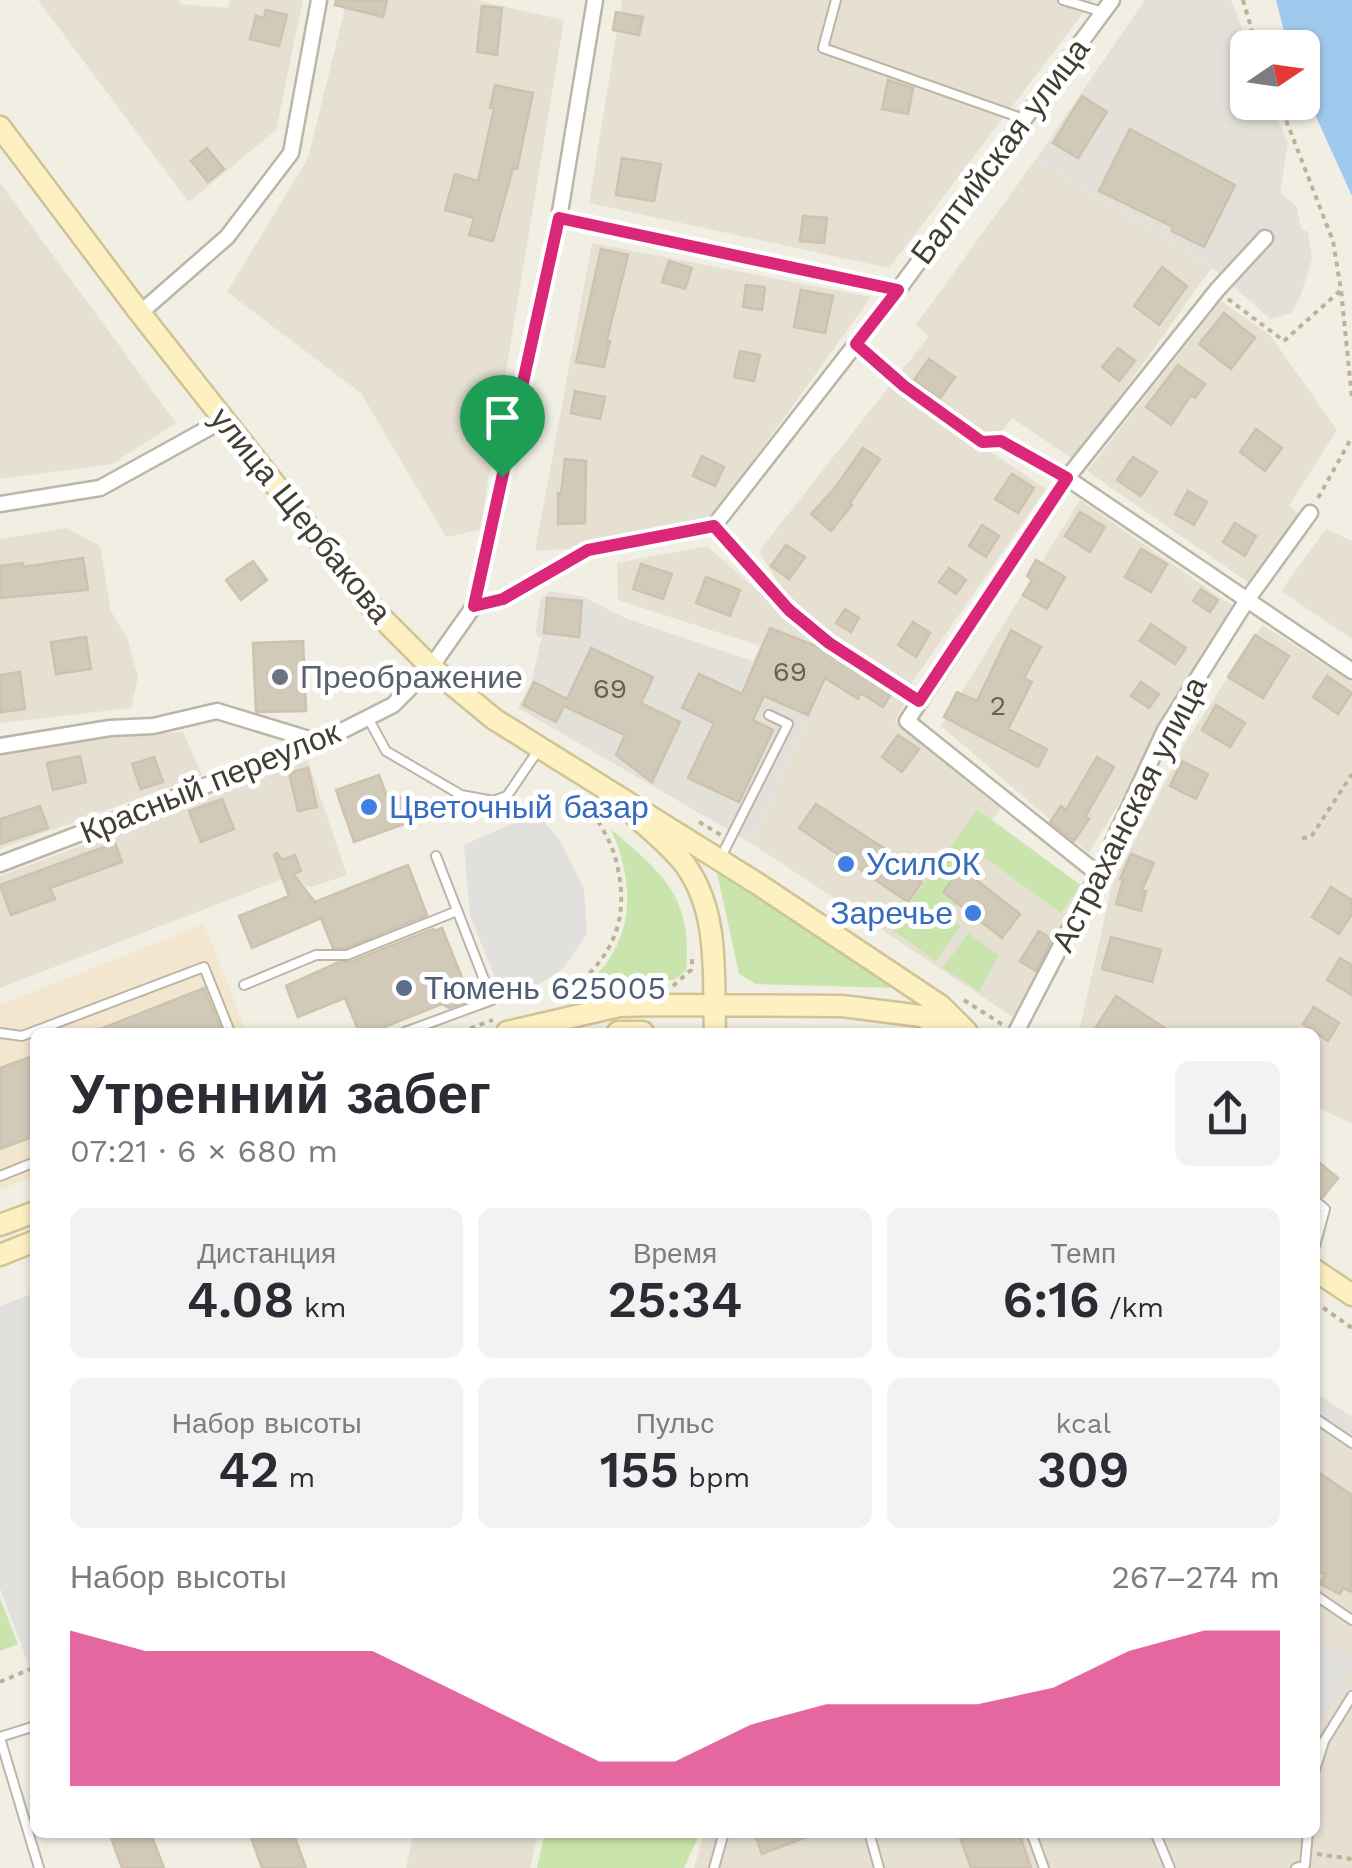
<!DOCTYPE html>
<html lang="ru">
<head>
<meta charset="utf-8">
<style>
	body { margin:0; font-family:"Work Sans",sans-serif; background:#f2f2f3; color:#2b2b33; height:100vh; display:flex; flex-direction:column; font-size:38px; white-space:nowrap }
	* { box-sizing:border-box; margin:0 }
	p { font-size:32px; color:#7c7c81 }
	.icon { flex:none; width:55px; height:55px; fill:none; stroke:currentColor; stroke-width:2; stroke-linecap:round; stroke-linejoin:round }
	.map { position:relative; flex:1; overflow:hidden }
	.details { position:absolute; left:30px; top:1028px; width:1290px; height:810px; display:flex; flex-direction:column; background:#fff; border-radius:15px; box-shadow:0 2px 8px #0004 }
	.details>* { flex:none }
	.needle { width:65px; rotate:77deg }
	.fabs { position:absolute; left:1230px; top:30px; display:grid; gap:20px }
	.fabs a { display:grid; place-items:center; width:90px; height:90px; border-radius:15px; background:#fff; box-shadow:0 2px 8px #0004; font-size:50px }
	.pin { position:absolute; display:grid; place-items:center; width:85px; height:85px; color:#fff; margin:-102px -42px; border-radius:50% 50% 50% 0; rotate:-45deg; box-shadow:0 0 10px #0007 }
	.pin .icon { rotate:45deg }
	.round { display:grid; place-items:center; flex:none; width:105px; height:105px; border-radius:15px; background:#f2f2f3 }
	.headline { display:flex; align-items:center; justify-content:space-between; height:170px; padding:0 40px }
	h1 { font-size:55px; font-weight:600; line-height:75px }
	.figures { display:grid; grid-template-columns:repeat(3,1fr); gap:15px; height:170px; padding:10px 40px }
	.figures div { display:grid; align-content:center; border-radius:15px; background:#f2f2f3; text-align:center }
	.figures b { font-size:50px; font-weight:600 }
	.figures small { font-size:28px; font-weight:400 }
	.figures p { font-size:28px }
	.chart { height:280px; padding:20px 40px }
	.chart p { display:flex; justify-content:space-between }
	.chart svg { width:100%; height:180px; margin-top:10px; fill:#db2777; opacity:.7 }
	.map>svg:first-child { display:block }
</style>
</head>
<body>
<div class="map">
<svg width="1352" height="1868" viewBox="0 0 1352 1868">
	<rect width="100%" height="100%" fill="#f1eee3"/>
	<!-- residential -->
	<path fill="#e5e0d2" d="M38,0h140l3,4 47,4 2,-8h73l-27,130 -87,72z
		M347,0h128l89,20 -84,510 -34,7 -85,-144 -134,-101 81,-134z
		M622,0h471l-204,268 -300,-65z
		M1036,159l176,108 -138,193 -62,-42 -24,32 58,39 -137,198 -75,-48 -40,-30 -35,-58 170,-215 -13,-11z
		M0,183l176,240 -64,41 -112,15z
		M592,243l279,54 -160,222 -124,22 -6,7 -46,3z
		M1221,301l49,34 67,95 -48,76 14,11 -48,70 -168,-116z
		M1080,500l157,109 -148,244 -148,-127z
		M67,528l33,18 11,65 17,29 10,38 -7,30 -131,15v-184z
		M1326,529l26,12v98l-71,-48z
		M707,546l110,97 -47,-18 -10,21 -142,-46 -1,-37z
		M1262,625l90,57v442l-37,-18v-74h-236l33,-147 75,-145z
		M839,653l67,48 -11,20 105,87 -7,12 88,66 4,17 -66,118 -268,-178z
		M183,732l19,43 -202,74v-95l113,-19z
		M308,761l39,114 -36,12 -31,-7 -280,108v-112z
		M1315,1392l37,25v451h-658l10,-35 611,-1z
		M414,1832h124v1l-8,35h-124z"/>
	<!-- commercial -->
	<path fill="#f3e6ce" d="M204,924l43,108h-212v144l-35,14v-185z"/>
	<!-- industrial -->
	<path fill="#e3dfd9" d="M1145,0h86l18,47 -1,55 23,1 17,40 -8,50 17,14 4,22 7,3 4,26 -11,37 -10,18 -21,6 -58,-52 -176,-108z
		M551,591l33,6 41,21 128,43 17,-37 69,29 -88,190 -233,-135 13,-25 11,-46 -7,-2 6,-37z"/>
	<!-- green -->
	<path fill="#c9e5ad" d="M977,810l104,75 -20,28 -88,-64 -32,44 16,12 -8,13 12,8 -25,35 -45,-32z
		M611,829c52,45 82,68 75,142l-12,9 -53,2 -40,7c54,-43 56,-100 30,-160z
		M716,868l181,120 -141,-4 -17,-10z
		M968,933l31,22 -20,36 -36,-23z
		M0,1598l18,46 -18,7z
		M545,1833h151l1,7 -13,28h-147z"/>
	<!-- parking -->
	<path fill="#e2e0dc" d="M536,813l23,26 25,50 3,45 -24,35 -32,20 -27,10 -34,-83 -6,-71z
		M35,1293v370l-6,3 -29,-78v-282z
		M1315,1397l37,25v30l-37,-25z
		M1323,1642l29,19v9l-37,63v-79z"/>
	<!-- water -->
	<path fill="#a0caed" d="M1276,0h76v196l-49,-108 -1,-40 -14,-1z"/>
	<!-- building -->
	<path fill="#d2cab9" stroke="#cdc2ad" stroke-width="2.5" d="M336,0h51l-4,17 -48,-12z
		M482,6l20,2 -5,47 -20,-3z
		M266,10l21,5 -8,31 -29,-7 6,-23 8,2z
		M616,12l27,5 -4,18 -26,-5z
		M888,80l25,8 -5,26 -26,-5z
		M495,85l38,8 -16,76 -4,-1 -20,73 -24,-6 5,-17 -29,-8 10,-36 23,7 16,-73h-4z
		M1082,96l25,16 -29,46 -25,-15z
		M1130,129l105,56 -31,62 -32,-16 1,-4 -74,-36z
		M207,148l17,21 -16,13 -17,-21z
		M622,158l39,6 -7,37 -38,-6z
		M803,216l24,2 -3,25 -24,-2z
		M601,249l27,6 -21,85 3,1 -6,26 -28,-5z
		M669,261l23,7 -7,21 -23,-7z
		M1162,267l25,19 -28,39 -25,-19z
		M746,285l19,2 -3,23 -19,-3z
		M801,290l32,6 -8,37 -31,-6z
		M1224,313l31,25 -24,31 -32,-25z
		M1118,348l17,13 -16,20 -17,-14z
		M740,351l20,4 -6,26 -20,-4z
		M929,359l26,18 -15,21 -26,-18z
		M1178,365l27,19 -10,14 -4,-3 -20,30 -25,-18z
		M575,391l30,6 -5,22 -29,-6z
		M1256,429l26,19 -17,23 -25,-19z
		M863,448l17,11 -30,44 2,2 -21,26 -20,-17 23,-25z
		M702,456l22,11 -9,19 -22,-10z
		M1133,457l24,15 -16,24 -24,-16z
		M565,459l21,2 -1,62 -27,1v-31h3z
		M1012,474l22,14 -16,25 -23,-14z
		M1188,491l19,11 -13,23 -19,-11z
		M1080,512l25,15 -15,25 -25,-16z
		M1235,523l21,13 -11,20 -22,-14z
		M982,525l17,11 -13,21 -17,-11z
		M786,545l19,12 -16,22 -18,-13z
		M1141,549l26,15 -16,28 -26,-15z
		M83,558l5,32 -88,8v-32l23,-3v4z
		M1036,560l29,17 -18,32 -24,-14 9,-15 -5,-4z
		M253,561l14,19 -26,20 -15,-20z
		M641,564l31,10 -9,25 -30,-10z
		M949,568l17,12 -10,14 -17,-12z
		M706,577l34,13 -10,26 -34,-13z
		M1201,589l17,11 -8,12 -17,-11z
		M547,598l35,3 -3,36 -35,-4z
		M845,609l14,9 -8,14 -15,-9z
		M913,622l17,11 -14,24 -18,-12z
		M1151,624l35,24 -11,16 -35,-23z
		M770,628l66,26 57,37 -10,16 -22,-14 -3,6 -33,-21 -17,37 -44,-19 -11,24 20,10 -34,72 -51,-24 26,-55 -32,-15 17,-34 43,20z
		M1011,630l30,17 -17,31 8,4 -24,47 39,20 -9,18 -94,-50 13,-25 20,9z
		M1255,635l34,21 -26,42 -35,-21z
		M86,637l5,32 -35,5 -5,-32z
		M303,641l3,70 -50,1 -3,-69z
		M591,648l62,29 -12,26 39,19 -28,60 -36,-27 9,-20 -61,-29 -8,16 -33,-17 11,-23 33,17z
		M20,672l5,37 -24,3 -1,-37z
		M1327,676l25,17 -14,21 -25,-17z
		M1141,682l18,12 -10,14 -18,-12z
		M1216,705l29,18 -15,24 -28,-17z
		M898,735l21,14 -17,23 -20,-15z
		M80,756l6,26 -33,8 -6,-27z
		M154,757l9,25 -22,7 -9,-25z
		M1097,757l17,10 -29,50 4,2 -15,22 -24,-19 11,-16 5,4z
		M1182,761l26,13 -12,25 -26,-13z
		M308,768l9,39 -19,4 -9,-38z
		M379,775l10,27 15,-6 9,25 -59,21 -18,-52z
		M222,799l12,30 -33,13 -12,-31z
		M816,804l75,49 -3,5 34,24 -14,20 -109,-74z
		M40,806l8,22 -48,16v-25z
		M115,843l7,19 -72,26 5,11 -44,16 -11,-30z
		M277,853l5,7 13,-5 6,16 -8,3 22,28 93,-37 19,50 -81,33h-13l-12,-30 -69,30 -13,-32 50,-20 -15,-41z
		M1131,854l23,9 -12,27 4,1 -5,20 -25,-7 7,-24 -3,-1z
		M961,868l59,46 -18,24 -59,-46z
		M1331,887l21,13v14l-13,20 -27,-17z
		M442,928l29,72 -22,8 -7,-4 -70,28h-13l-14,-34 -47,19 -12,-31 53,-24h11l83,-33 1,2z
		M1039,931l13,8 -16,32 -16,-10z
		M1111,937l50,13 -9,32 -50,-13z
		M1340,958l12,7v30l-25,-15z
		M204,988l18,44h-129z
		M1116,996l55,36h-66l-9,-5z
		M1314,1007l25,16 -11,18 -25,-17z
		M35,1055v81l-35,13v-81z
		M1315,1159l23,19 -15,19 -8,-1z
		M1315,1470l37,25v97l-9,-4 -3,6 -20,-10 5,-10 -10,-4z
		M109,1832h41l14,36h-42z
		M249,1832h44l13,36h-44z
		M754,1832h61v2l-53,20z
		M958,1832h61l12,36h-60z"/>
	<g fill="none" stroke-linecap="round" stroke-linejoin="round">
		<!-- lane casing -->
		<g stroke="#bcb6a7" stroke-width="12">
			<path id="lane" d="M836,0l-13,48 201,71
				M1063,0l40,12
				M368,718l18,33 75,44 32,6 14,-5 32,-47
				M720,859l68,-135 -19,-9
				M244,985l72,-30h31l110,-44
				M405,1032l87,-32 -56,-144
				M0,1033l22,3 182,-69 26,65
				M0,1176l35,-14
				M1315,1246l10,-37 -7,-6
				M1315,1418l37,25
				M1315,1595l37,25
				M0,1737l35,-11
				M0,1738l39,130
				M1315,1770l9,-29 28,-45
				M869,1832l10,36
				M1031,1832l13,36
				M1155,1832l15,36
				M714,1868l10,-36
				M1296,1868l9,-3 3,-33"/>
		</g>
		<!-- street casing -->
		<g stroke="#bcb6a7" stroke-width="19">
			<path id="street" d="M559,218l339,72
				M140,313l87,-76 64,-84 28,-153
				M1001,441l66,37 285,193
				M0,504l100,-16 125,-69
				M474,606l29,-7 85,-49 126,-24 184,-236 214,-290
				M0,746l110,-18 43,-2 64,-15 102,31
				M0,864l320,-122 73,-37 38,-38 43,-61 85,-388 36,-218
				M1098,874l-191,-153 160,-243 150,-188 48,-52
				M1016,1032l82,-158 67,-144 82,-130 63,-87"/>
		</g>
		<!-- secondary casing -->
		<g stroke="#d0c394" stroke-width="25">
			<path id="secondary" d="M0,127l140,186 234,297 57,57 63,52 264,165 183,122 26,26
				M636,817c17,15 37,31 50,49 34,48 27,111 29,166
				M507,1032l112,-26 38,-1 185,1 79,10 36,16
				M618,1032h25
				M0,1225l35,-13
				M0,1255l35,-14
				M1315,1270l37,25"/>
		</g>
		<!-- path -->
		<path stroke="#bdb298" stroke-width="4" stroke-dasharray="5 5" stroke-linecap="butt" d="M1243,0l14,48
			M1279,102l54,139 8,49 11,108
			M1228,299l56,42 57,-51
			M867,354l37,32 78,56h5
			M1318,498l34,-61
			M724,537l65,73 40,33 77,49
			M699,822l22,13
			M1302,838l9,-1 41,-63
			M673,986l18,-16 2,-16
			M559,999c52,-37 74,-77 56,-142 -5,-19 -19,-38 -29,-56
			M964,1000l39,25
			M461,1032l32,-12
			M1315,1302l37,26
			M0,1682l35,-15
			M1317,1854l35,5"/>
		<!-- lane -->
		<use href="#lane" stroke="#fff" stroke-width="8"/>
		<!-- street -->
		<use href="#street" stroke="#fff" stroke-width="14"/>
		<!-- secondary -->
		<use href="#secondary" stroke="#fdf1c2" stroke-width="20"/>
	</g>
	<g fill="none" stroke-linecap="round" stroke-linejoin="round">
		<!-- route casing -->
		<g stroke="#fff" stroke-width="20">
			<path id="route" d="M559,218l339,72 -42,54 48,42 78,56 19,-1 66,37 -148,223 -90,-58 -40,-33 -75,-84 -126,24 -85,49 -29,7z"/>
		</g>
		<!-- route -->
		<use href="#route" stroke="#db2777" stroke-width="12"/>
	</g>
	<!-- markers -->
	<circle fill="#6b7280" stroke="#fff" stroke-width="4" cx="280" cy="677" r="10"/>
	<g fill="#3f7fe0" stroke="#fff" stroke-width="4">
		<circle cx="369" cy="807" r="10"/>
		<circle cx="846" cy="864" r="10"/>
		<circle cx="973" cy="913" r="10"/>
	</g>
	<circle fill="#5c6f8a" stroke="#fff" stroke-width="4" cx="404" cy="988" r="10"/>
	<g text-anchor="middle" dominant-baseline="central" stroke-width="10" stroke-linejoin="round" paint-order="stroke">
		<!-- number labels -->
		<g font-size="28" fill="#676155">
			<text x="790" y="671">69</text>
			<text x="610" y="688">69</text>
			<text x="998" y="705">2</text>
		</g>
		<!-- street labels -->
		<g font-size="32" fill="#433e34" stroke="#fff">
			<text transform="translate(1000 151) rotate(-53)">Балтийская улица</text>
			<text transform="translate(301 515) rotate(51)">улица Щербакова</text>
			<text transform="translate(210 782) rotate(-22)">Красный переулок</text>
			<text transform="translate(1129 814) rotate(-63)">Астраханская улица</text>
		</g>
		<!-- worship labels -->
		<g font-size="32" fill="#5b616d" stroke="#fff" text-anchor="start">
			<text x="300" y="677">Преображение</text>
		</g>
		<!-- shop labels -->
		<g font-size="32" fill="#366cbe" stroke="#fff" text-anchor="start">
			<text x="389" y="807">Цветочный базар</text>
			<text x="866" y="864">УсилОК</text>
			<text x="953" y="913" text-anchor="end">Заречье</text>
		</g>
		<!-- service labels -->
		<g font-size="32" fill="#4e5e75" stroke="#fff" text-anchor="start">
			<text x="424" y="988">Тюмень 625005</text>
		</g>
	</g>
</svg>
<div class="fabs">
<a><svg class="needle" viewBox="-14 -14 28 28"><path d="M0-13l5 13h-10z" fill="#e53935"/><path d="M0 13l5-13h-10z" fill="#7c7c81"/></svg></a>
</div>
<div class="pin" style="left:502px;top:477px;background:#1e9e55"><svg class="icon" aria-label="arrive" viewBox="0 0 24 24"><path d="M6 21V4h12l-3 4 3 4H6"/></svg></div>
<section class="details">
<div class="headline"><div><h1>Утренний забег</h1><p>07:21 · 6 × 680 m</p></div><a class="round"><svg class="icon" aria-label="share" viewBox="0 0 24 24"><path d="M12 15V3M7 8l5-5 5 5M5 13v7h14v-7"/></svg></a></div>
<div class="figures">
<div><p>Дистанция</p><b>4.08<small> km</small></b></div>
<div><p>Время</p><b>25:34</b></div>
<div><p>Темп</p><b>6:16<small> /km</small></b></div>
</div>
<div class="figures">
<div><p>Набор высоты</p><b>42<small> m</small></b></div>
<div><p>Пульс</p><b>155<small> bpm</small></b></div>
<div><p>kcal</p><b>309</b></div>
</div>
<div class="chart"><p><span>Набор высоты</span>267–274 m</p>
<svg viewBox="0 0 160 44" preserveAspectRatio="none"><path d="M0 44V6L10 11L20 11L30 11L40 11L50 20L60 29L70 38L80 38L90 29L100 24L110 24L120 24L130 20L140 11L150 6L160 6V44z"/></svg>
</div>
</section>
</div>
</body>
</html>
